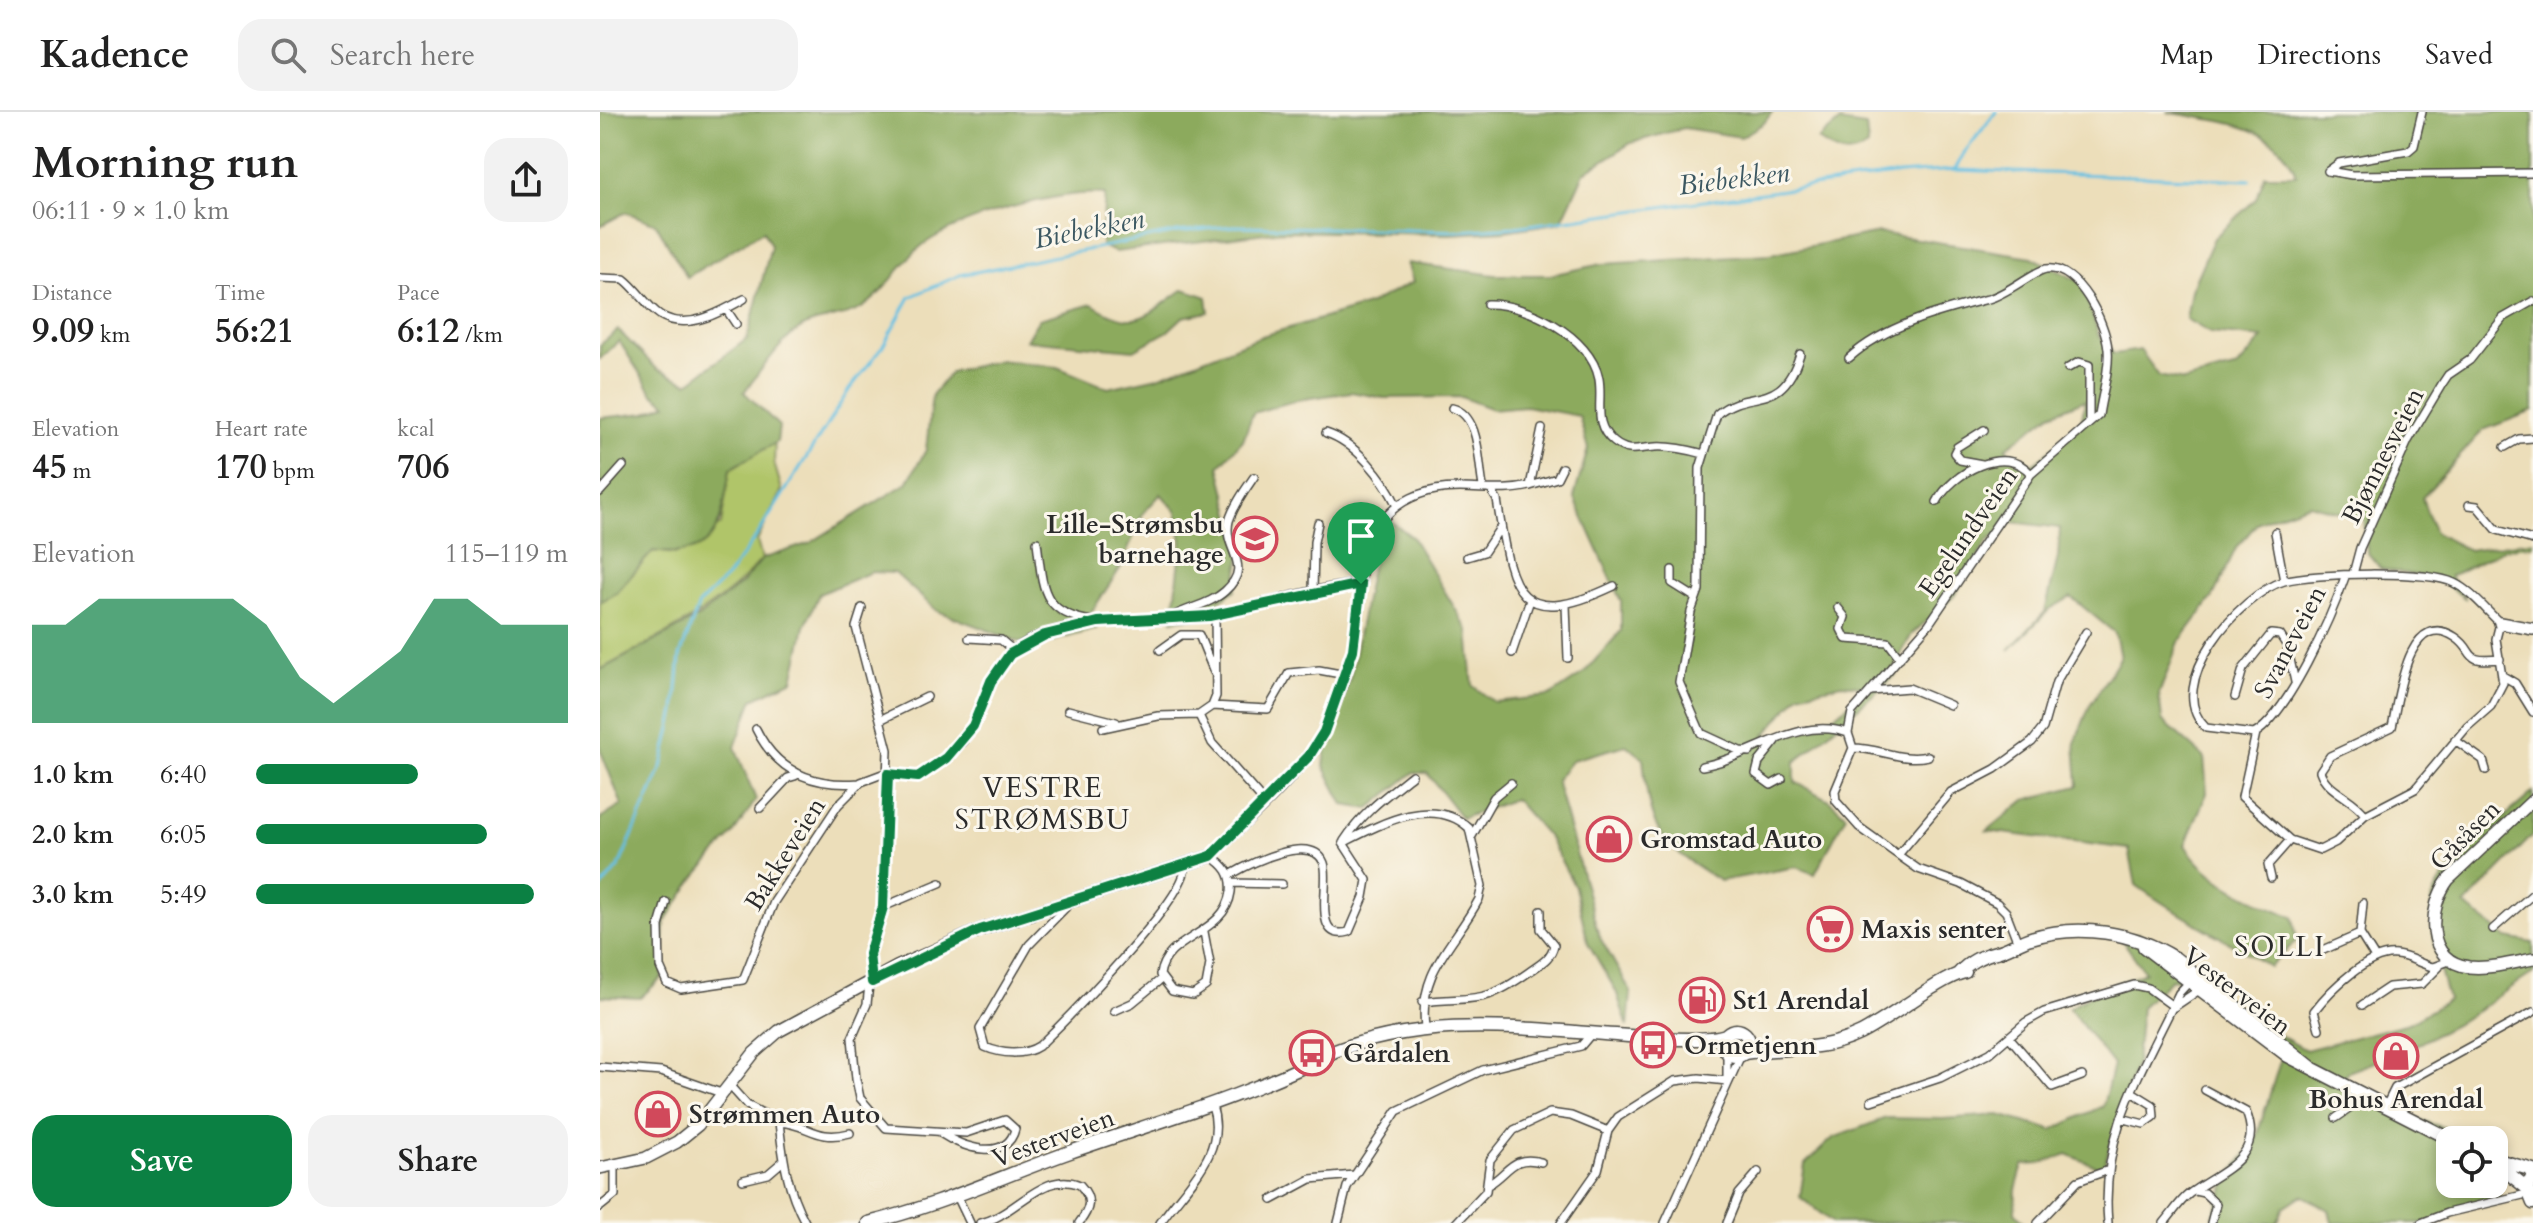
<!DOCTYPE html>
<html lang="en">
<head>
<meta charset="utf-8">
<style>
	body { margin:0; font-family:Cardo,serif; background:#f2f2f2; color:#222; height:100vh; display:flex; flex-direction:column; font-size:30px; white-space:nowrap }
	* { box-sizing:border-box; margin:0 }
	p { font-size:26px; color:#767676 }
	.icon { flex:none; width:44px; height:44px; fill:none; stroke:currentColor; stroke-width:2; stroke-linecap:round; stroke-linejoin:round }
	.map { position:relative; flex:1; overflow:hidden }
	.details { display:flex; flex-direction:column; background:#fff; width:600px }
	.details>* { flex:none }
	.controls { position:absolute; left:1836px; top:1014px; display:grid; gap:16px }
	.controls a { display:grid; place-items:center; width:72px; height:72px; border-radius:16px; background:#fff; box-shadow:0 4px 12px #0003; font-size:40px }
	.pin { position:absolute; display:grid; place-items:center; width:68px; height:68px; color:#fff; margin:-82px -34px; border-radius:50% 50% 50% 0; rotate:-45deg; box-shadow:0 0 8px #0007 }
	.pin .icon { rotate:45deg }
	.round { display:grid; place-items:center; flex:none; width:84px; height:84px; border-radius:24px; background:#f2f2f2 }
	.summary { display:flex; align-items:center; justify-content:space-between; height:136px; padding:0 32px }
	h1 { font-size:44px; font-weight:800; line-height:60px }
	.figures { display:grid; grid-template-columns:repeat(3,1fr); gap:12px; height:136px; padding:8px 32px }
	.figures div { display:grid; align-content:center }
	.figures b { font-size:34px; font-weight:800 }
	.figures small { font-size:22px; font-weight:400 }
	.figures p { font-size:22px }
	.chart { height:224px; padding:16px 32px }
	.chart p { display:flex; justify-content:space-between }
	.chart svg { width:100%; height:144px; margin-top:8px; fill:#0b8043; opacity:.7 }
	.button { display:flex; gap:16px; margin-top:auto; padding:16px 32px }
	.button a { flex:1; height:92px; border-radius:24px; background:#0b8043; color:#fff; font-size:32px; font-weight:800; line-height:92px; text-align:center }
	.button a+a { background:#f2f2f2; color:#222 }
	ul { padding:0 32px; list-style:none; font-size:26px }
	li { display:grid; grid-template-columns:128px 96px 1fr; align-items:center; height:60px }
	li i { height:20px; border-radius:10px; background:#0b8043 }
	header { display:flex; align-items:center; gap:48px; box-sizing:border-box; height:112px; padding:0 40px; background:#fff; border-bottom:2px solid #e0e0e0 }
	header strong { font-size:38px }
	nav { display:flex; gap:44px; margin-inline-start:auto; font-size:28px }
	.search { width:560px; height:72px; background:#f2f2f2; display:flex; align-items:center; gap:20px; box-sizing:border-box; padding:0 28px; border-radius:24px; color:#767676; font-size:30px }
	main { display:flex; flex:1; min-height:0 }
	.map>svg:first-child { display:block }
</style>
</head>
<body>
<header>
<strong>Kadence</strong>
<div class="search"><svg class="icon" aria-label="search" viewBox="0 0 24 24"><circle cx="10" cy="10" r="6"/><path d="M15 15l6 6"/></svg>Search here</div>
<nav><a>Map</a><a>Directions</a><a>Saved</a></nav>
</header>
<main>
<section class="details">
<div class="summary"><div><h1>Morning run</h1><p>06:11 · 9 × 1.0 km</p></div><a class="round"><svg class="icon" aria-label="share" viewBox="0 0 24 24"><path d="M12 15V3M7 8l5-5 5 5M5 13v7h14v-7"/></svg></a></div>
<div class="figures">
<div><p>Distance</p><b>9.09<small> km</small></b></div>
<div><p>Time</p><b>56:21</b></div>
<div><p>Pace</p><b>6:12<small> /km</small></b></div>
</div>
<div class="figures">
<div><p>Elevation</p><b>45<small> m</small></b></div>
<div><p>Heart rate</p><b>170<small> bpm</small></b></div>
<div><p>kcal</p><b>706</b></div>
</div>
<div class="chart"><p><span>Elevation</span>115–119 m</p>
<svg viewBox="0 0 160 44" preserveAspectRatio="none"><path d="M0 44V14L10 14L20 6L30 6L40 6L50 6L60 6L70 14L80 30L90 38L100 30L110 22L120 6L130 6L140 14L150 14L160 14V44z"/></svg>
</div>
<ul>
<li><b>1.0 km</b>6:40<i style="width:52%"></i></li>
<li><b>2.0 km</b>6:05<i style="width:74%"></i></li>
<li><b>3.0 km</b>5:49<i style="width:89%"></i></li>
</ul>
<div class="button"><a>Save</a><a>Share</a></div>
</section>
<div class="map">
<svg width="1933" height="1111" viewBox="0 0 1933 1111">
	<rect width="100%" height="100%" fill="#fbf7ec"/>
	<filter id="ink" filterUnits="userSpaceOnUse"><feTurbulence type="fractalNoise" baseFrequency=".0125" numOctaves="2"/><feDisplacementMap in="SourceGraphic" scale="16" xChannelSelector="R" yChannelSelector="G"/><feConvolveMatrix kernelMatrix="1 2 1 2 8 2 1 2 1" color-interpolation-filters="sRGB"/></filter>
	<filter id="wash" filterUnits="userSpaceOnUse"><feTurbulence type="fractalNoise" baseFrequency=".006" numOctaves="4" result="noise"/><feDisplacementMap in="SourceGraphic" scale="32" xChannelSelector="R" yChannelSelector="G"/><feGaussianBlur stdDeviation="1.8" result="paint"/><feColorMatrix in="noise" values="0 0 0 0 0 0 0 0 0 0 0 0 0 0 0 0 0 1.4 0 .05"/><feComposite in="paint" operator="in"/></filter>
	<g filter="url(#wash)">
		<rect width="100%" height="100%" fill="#ecdeba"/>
		<!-- green -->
		<path fill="#b0c569" stroke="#6e784a" stroke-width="2" d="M175,329l-1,22 8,27 -25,51 5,18c-44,52 -103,78 -162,111v-68l16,-9 37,-42 22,3 46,-29 9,-56z"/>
		<!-- forest -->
		<path fill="#8caa5d" stroke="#5c6a44" stroke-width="2" fill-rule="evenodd" d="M0,0h1172l-8,11 -23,14 -57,-9 -53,15 -47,30 -23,49 -57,9 -55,3 -167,-3 -167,21 -14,-6 4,-52c-47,-4 -142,23 -181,50 -24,18 -37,49 -64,65 -16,9 -37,9 -53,16 -25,11 -46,47 -63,67l35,34 -2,16 -47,27c-9,53 -10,92 -77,82l-37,42 -16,9v-184l46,-5 21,-9 -14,-10 -34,-53 -19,18v-14l18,-15 39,39 31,14 59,-44 24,-93 -8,-15 -76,46 -31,-53 -30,-12 -26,14z
			M1567,0h366v299l-50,19 -61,68 13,35 33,17 65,-9v4l-29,4 -54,27 16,23 -28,-20 -57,-10 -14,-17 -3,-33 -55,-15 -51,18 -23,28 -22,47 -34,45 -20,52 3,26 42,37 3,36 -22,52c24,38 68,55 108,72l4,23 -27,27c-44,-28 -92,-51 -134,-82l-7,-36 -142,-18 38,-31 53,-14 -3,-43 15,-38 30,-47 -5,-25 -44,-36 -21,12 -41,41 36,-38 13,-55 2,-29 -48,-6 -25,20 -33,54 -42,38 -21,38 6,2 -102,88v20l34,18 17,15 -31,59 -19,-7 -76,14c-64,-40 -70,-48 -77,-123l-17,-13 -54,15 -16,20 43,156 32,56 -3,35 -12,-36 -28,-48 -13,-56 -26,-49 -34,-39 -53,19 -35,-45h-14l-44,36 -25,-4 -20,-39 5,-39 21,-49 21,-111 20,-46 21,16 56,93 5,56 21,16 56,-6 33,-22 38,-43v-30l-47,-104 14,-48 -9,-33 -53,-10 -34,3 -31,-12 -77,1 -33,-6 -54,8 -44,13 -10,27 -24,26 22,87 -6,37 -37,27 -25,3 9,-79 -5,-29 -16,-18 -18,19 -22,54 -31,47 7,15 -63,17 -18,-5 -79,-30 -42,-38 -24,-1 -52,22 -14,32 -12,54 -40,19 -18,48 21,53 -23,34 -37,42 -31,46 -3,56 -22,20 -40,-2v-177l22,-14 -22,-56v-79l99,-53 43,-34 20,-24 48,-16 97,-60 19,-33 6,-55 19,-23 49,-12 57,7 51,21 50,-11 104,-41 106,-31 45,-23 -6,-19 88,12h55l52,-11 167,-10 110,-21 153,24 50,26 17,53 15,18 26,-4 19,26 25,5 54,-14 25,-29 -53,-5 -24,-14 5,-29 23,-52 42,-39 9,-24h31c-16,-53 -83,-54 -129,-63zM1485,288l-4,25 -47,38 -16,1 -12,-16 45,-34zM1242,572l28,3c-30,26 -64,54 -105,48l34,-41z
			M1239,10l27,4 2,20c-21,14 -30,7 -50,-6z
			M584,177l23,8 2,15 -26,5 -15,14 -34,19 -108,-10 13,-21 53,-15c45,29 53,12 92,-15z
			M1933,680v43l-68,70 42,33 26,5v30l-78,52 -51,26 -56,21 -7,11 42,25 100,32h-33v44h44v-21l6,35 -33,6 -35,19h-100l-3,-13 -27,-15 -18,12 -7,16h-67l19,-46 26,-35 26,-84 -80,-74 -30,-5 -30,28 -5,56 -33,106 -36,-15 -27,10 -17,1 -7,25 -1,22 9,10 -191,1 -33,-26 5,-33 28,-26 53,-20 57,1 56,-4 53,15 51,-24 10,-41 -44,-57 23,-14 53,-22 -25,-35 18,-4 135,99 33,18 103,-27 39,-23c-8,-32 -20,-65 -16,-99 4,-30 77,-87 101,-109z"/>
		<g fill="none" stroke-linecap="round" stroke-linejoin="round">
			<!-- stream -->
			<path stroke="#65c0e2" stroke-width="3" d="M1355,58l9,-17 32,-41
				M0,777l19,-23 43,-99 13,-56 5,-55 19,-52 28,-27 33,-46 89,-141 34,-44 27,-49 50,-22 218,-43 56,-6 224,5 57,-4 385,-53 55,-4 295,10"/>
		</g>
	</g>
	<g filter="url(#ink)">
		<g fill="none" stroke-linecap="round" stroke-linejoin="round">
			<!-- street casing -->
			<g stroke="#484640" stroke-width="10">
				<path id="street" d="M1728,59l24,4 181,-2
					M1728,59l11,-8 69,-12 6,-5 8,-34
					M0,166l24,1c13,10 23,27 36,36 27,17 61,-3 84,-16
					M887,192c39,-1 104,32 112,75 4,24 -7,45 15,63 15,12 24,6 41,5 16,-1 34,3 49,7
					M126,197l10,15
					M1249,246c36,-33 92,-47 139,-59 20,-5 45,-28 58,-30 32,-4 60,54 62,80 2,21 -6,45 -9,66l-68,59 -102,150 -77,88 -4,21 5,15 -18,43 1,10 23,26 39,28
					M1468,256l11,-6 10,3v57
					M852,296c29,7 26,55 31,78
					M726,321c29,9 58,45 71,73
					M1905,335l14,-8 14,-1
					M1382,352l-22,-4 -6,-7 3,-6 27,-17
					M930,374l27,-8 5,-10
					M891,378l6,10c14,86 16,134 117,86
					M0,380l23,-26
					M1337,390c14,-28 68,-60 94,-28
					M1869,393l8,1 20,24 36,10
					M1675,420l9,49
					M437,430c6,45 3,71 55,79
					M867,445l17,-5 16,-24
					M1072,458v13l24,15
					M1753,462l7,-26 48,-107 34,-57 6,-9 22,-15 33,-42 30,-17
					M713,482l1,-52 4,-19
					M966,493l2,53
					M262,496l-6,19 32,123 -5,157 -14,47 3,28
					M1238,496l7,9 -4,12 5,10 42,3 12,16
					M615,503l1,81 -4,10 -13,9 13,28 53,60
					M573,504c17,-9 38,-12 52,-25 30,-27 -3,-41 4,-70 5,-16 16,-31 25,-44
					M369,526l32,2 13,11
					M560,538l21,-15h18l15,37
					M912,541l18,-53
					M1903,564l12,7 18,29
					M1271,579l38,-3 41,17
					M1635,585l8,-28 28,-35 9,1 7,11 8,36
					M612,594l56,3 21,-36 30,-3 27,5
					M468,598l48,12
					M282,607l45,-22
					M503,616l55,-12 41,-1
					M156,617c21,43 57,58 103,54
					M1656,621l-14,64 48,43 30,10 16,-8 29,-27 50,-26 52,-62 24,-21 12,-23 -7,-44 4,-16c-14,-13 -29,-32 -46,-40 -27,-13 -140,-10 -170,-2 -43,12 -123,104 -78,147l48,6c34,-19 78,-119 91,-157
					M1855,628l28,20 3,10
					M1176,629l-17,21 -3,12 15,11 11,-6
					M1253,636c27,0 48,14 75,8
					M1150,640l-10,-1 -39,-18 -22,-51 12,-70 8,-22 1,-122 17,-54c33,-28 64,1 83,-60
					M1102,654c49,-8 96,-51 146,-33
					M160,696l28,-30 7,-2
					M1765,703c-12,-18 -38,-23 -45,-44l10,-15 62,-29c6,-25 15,-121 63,-90 23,15 5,26 45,22
					M872,724l22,-39 17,-14
					M744,729c19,-29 42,-45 68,-66
					M743,731c37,-19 90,-48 126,-15l13,58 -3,13c-24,46 -61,71 -54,128
					M630,763c19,-11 82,-43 94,-12 7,19 -14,79 25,69l15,-35 3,-17 -24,-37
					M1671,766l-3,-13 22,-25
					M631,771l51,1
					M66,790l-7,24 1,41 7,16 14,6 62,-9 31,-78 64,-97 23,-23 24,-9 33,4c22,-13 45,-30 57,-54 10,-23 17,-51 36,-70 43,-42 145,-27 201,-37 44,-9 106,-31 149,-32
					M471,790l-42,43 -49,84 5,18c16,7 39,9 54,-1 27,-26 149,-149 146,-180
					M1763,791l-3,31 15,24
					M283,795l57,-24
					M1893,817l40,-35
					M604,820l6,32 -4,22 -13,9 -21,-4 -12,-16c5,-40 65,-39 71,-83 2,-18 -6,-27 -20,-36 40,-37 89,-78 114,-127 13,-25 22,-53 28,-80 11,-55 -1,-123 58,-151 42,-20 79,-2 119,-12l12,-57
					M1418,831l-12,-31 -9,-9 -36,-19 -43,-15 -20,-14 53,-63 44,-23 37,-27 11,-14 13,-46 30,-50
					M1721,839l39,-17
					M269,872l-2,20 -15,34 4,41 4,19 26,30 80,5 39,-13 10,9c-8,34 -54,18 -73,5
					M822,890c55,-6 59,4 107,-30 11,-8 22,-13 25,-27l-13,-16v-18
					M1762,893l27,-18 33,-3 17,-17
					M1574,895l28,-19
					M514,899l18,-8 28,-23
					M1719,917l-5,-18c16,-21 55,-59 82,-56 13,1 24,9 37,12l19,-7
					M1410,926l42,49 30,-11
					M0,955l61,5 63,22
					M1127,967v-27
					M130,974l17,19 32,17c4,37 8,67 26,100
					M1271,989l69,-23 50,-25 36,-31 18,-10 90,-27 14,3 26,19
					M1785,996l10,-20 138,-76
					M1521,1006l23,6 10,-7 -1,-12 -21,-13
					M1736,1006l29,-20
					M179,1010c31,2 36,20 71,11
					M143,1068l25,-6 14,-12
					M888,1073c21,-12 24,-31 53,-23
					M1595,1079l9,2 12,11 -5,19
					M358,1086l12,25
					M672,1088l39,-21 43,-4
					M0,1095l15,-12v-29
					M380,1111c34,-6 63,-54 100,-38 13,14 10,24 -1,38
					M560,1111c25,-37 68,-70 52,-117
					M738,1111l9,-36 50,-76 86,-41 98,-24 11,-13
					M856,1111l30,-32 4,-31 24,-30 36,-17 21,3 37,15
					M961,1111l37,-53 10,-39 10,-14 57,-36 24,-3 28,3
					M1065,1111l76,-168
					M1127,1111l12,-29 19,-22
					M1438,1111l40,-42 28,-10
					M1508,1111c-8,-90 34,-152 71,-230l11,-12
					M1564,1111c8,-9 15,-21 25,-29 31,-23 76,-36 57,-82l-41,-22
					M1821,1111l26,-10 80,-19"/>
			</g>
			<!-- secondary casing -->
			<g stroke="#484640" stroke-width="14">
				<path id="secondary" d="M1900,511l33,6
					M1933,688l-85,80c-20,27 -24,81 21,87 21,2 44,-4 64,-8
					M0,1056l46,-10 31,-16 21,-17 56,-72 25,-22 118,-64 83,-37 231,-74"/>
			</g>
			<!-- primary casing -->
			<g stroke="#484640" stroke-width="15">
				<path id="primary" d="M1544,835l144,109 164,84
					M1359,861c11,-12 22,-17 37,-21 12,-2 23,-11 35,-14 48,-15 102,-6 144,20l136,109
					M1123 931a13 13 0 1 1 26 0a13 13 0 1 1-26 0Z
					M1144,941c39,-6 78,-1 115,-19 30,-14 80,-56 106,-62
					M727,942c98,-39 187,-26 289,-19 25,2 88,8 110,0
					M1894,1047l39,11
					M1894,1050l33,26
					M1933,1063l-6,13 6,15
					M268,1111c71,-17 134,-47 202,-71 89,-31 179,-56 263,-100"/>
			</g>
			<!-- street -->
			<use href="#street" stroke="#fff" stroke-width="7"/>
			<!-- secondary -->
			<use href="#secondary" stroke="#fff" stroke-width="11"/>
			<!-- primary -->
			<use href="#primary" stroke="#fff" stroke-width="12"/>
		</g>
	</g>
	<g fill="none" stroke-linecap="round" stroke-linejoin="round" filter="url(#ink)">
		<!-- route casing -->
		<g stroke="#fff" stroke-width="16">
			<path id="route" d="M761,472l-8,66 -29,82 -15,24 -98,100 -231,74 -108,52 -3,-28 14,-47 5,-133 30,3 28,-19 27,-32 18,-45 19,-27 35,-19 53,-13 111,-6z"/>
		</g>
		<!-- route -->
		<use href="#route" stroke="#0b8043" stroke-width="10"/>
	</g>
	<!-- icons -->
	<defs>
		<g id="school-ring" transform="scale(2.3)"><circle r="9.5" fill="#fbf7ec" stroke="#d1495b" stroke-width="1.5"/><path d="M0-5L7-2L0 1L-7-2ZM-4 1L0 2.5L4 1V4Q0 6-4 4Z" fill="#d1495b"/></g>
		<g id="shop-ring" transform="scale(2.3)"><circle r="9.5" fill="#fbf7ec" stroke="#d1495b" stroke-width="1.5"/><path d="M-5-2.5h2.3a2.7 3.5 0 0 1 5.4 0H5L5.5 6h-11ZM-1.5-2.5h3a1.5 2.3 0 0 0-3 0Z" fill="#d1495b"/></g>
		<g id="supermarket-ring" transform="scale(2.3)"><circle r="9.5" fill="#fbf7ec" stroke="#d1495b" stroke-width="1.5"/><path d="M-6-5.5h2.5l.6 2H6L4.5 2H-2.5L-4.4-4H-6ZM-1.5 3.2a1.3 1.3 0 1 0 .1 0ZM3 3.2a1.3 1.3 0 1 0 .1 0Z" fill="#d1495b"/></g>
		<g id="fuel-ring" transform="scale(2.3)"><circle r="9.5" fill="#fbf7ec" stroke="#d1495b" stroke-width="1.5"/><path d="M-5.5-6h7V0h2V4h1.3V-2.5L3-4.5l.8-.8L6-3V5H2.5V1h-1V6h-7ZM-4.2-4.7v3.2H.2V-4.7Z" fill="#d1495b"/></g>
		<g id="bus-ring" transform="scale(2.3)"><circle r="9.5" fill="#fbf7ec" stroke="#d1495b" stroke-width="1.5"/><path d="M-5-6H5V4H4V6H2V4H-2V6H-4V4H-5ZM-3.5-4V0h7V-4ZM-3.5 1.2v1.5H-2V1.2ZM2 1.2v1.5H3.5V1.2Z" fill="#d1495b"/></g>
	</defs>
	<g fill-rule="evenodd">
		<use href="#school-ring" x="655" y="427"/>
		<use href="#shop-ring" x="1009" y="727"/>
		<use href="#supermarket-ring" x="1230" y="817"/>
		<use href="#fuel-ring" x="1102" y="888"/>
		<use href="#bus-ring" x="1053" y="933"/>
		<use href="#bus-ring" x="712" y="941"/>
		<use href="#shop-ring" x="1796" y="944"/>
		<use href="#shop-ring" x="58" y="1002"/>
	</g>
	<g text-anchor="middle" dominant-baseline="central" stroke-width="6" stroke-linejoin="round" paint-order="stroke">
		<!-- street labels -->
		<g font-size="26" fill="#2b2b2b" stroke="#fbf7ec">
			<text transform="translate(1783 344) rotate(-63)">Bjønnesveien</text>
			<text transform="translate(1368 420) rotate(-55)">Egelundveien</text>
			<text transform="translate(1690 530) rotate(-62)">Svaneveien</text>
			<text transform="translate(1865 723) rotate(-45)">Gåsåsen</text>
			<text transform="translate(185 742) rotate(-58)">Bakkeveien</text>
			<text transform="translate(1637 879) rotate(37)">Vesterveien</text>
			<text transform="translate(453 1026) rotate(-20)">Vesterveien</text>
		</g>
		<!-- poi labels -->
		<g font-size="26" font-weight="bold" fill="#2b2b2b" stroke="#fbf7ec" text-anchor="start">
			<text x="624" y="412" text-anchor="end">Lille-Strømsbu<tspan x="624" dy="30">barnehage</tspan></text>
			<text x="1040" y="727">Gromstad Auto</text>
			<text x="1261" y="817">Maxis senter</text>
			<text x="1133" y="888">St1 Arendal</text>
			<text x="1084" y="933">Ormetjenn</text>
			<text x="743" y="941">Gårdalen</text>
			<text x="1796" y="987" text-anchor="middle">Bohus Arendal</text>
			<text x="89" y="1002">Strømmen Auto</text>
		</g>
		<!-- water labels -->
		<g font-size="28" font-style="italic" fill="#3c5862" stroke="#fbf7ec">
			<text transform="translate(1134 67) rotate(-7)">Biebekken</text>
			<text transform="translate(489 117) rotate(-11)">Biebekken</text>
		</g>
		<!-- neighbourhood labels -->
		<g font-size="28" letter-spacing="2" fill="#2b2b2b" stroke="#fbf7ec">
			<text x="443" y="676">VESTRE<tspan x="443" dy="32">STRØMSBU</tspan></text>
			<text x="1680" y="835">SOLLI</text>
		</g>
	</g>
</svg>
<div class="controls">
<a><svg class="icon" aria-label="locate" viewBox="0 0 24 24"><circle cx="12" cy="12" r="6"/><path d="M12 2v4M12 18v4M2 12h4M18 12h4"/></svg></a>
</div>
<div class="pin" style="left:761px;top:472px;background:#1e9e55"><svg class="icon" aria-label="arrive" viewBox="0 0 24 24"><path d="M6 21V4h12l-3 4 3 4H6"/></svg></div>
</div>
</main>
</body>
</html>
